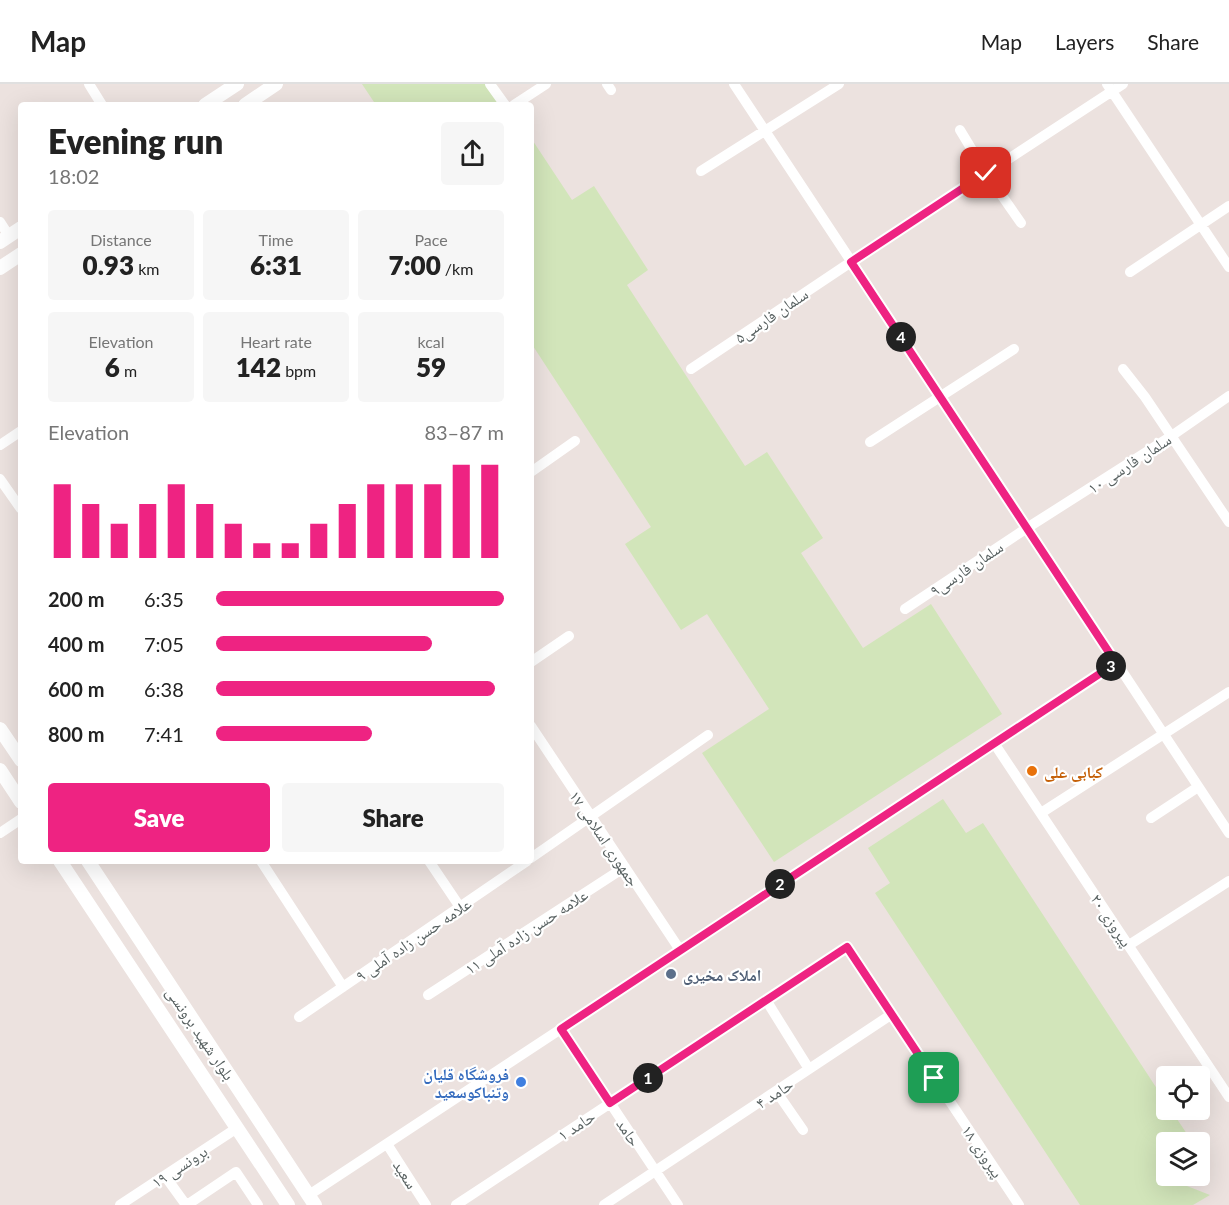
<!DOCTYPE html>
<html lang="en">
<head>
<meta charset="utf-8">
<style>
	body { margin:0; font-family:Lato,"Noto Naskh Arabic",sans-serif; background:#f6f6f6; color:#222; height:100vh; display:flex; flex-direction:column; font-size:22px; white-space:nowrap }
	* { box-sizing:border-box; margin:0 }
	p { font-size:20px; color:#767676 }
	.icon { flex:none; width:33px; height:33px; fill:none; stroke:currentColor; stroke-width:2; stroke-linecap:round; stroke-linejoin:round }
	.map { position:relative; flex:1; overflow:hidden }
	.details { position:absolute; left:18px; top:18px; width:516px; height:762px; display:flex; flex-direction:column; background:#fff; border-radius:6px; box-shadow:0 6px 24px #0002 }
	.details>* { flex:none }
	.buttons { position:absolute; left:1156px; top:982px; display:grid; gap:12px }
	.buttons a { display:grid; place-items:center; width:54px; height:54px; border-radius:6px; background:#fff; box-shadow:0 6px 24px #0002; font-size:30px }
	.pin { position:absolute; display:grid; place-items:center; width:51px; height:51px; color:#fff; margin:-26px; border-radius:12px; box-shadow:0 3px 9px #0006 }
	.km { position:absolute; width:30px; height:30px; margin:-15px; border-radius:50%; background:#222; color:#fff; font-size:16px; line-height:30px; text-align:center }
	.round { display:grid; place-items:center; flex:none; width:63px; height:63px; border-radius:6px; background:#f6f6f6 }
	.head { display:flex; align-items:center; justify-content:space-between; height:102px; padding:0 30px }
	h1 { font-size:33px; font-weight:800; line-height:45px }
	.stats { display:grid; grid-template-columns:repeat(3,1fr); gap:9px; height:102px; padding:6px 30px }
	.stats div { display:grid; align-content:center; border-radius:6px; background:#f6f6f6; text-align:center }
	.stats b { font-size:26px; font-weight:800 }
	.stats small { font-size:16px; font-weight:400 }
	.stats p { font-size:16px }
	.chart { height:168px; padding:12px 30px }
	.chart p { display:flex; justify-content:space-between }
	.chart svg { width:100%; height:108px; margin-top:6px; stroke:#ee2382; stroke-width:6 }
	.cta { display:flex; gap:12px; margin-top:auto; padding:12px 30px }
	.cta a { flex:1; height:69px; border-radius:6px; background:#ee2382; color:#fff; font-size:24px; font-weight:800; line-height:69px; text-align:center }
	.cta a+a { background:#f6f6f6; color:#222 }
	ul { padding:0 30px; list-style:none; font-size:20px }
	li { display:grid; grid-template-columns:96px 72px 1fr; align-items:center; height:45px }
	li i { height:15px; border-radius:8px; background:#ee2382 }
	header { display:flex; align-items:center; gap:36px; box-sizing:border-box; height:84px; padding:0 30px; background:#fff; border-bottom:2px solid #e0e0e0 }
	header strong { font-size:28px }
	nav { display:flex; gap:33px; margin-inline-start:auto; font-size:21px }
	.map>svg:first-child { display:block }
</style>
</head>
<body>
<header>
<strong>Map</strong>
<nav><a>Map</a><a>Layers</a><a>Share</a></nav>
</header>
<div class="map">
<svg width="1229" height="1121" viewBox="0 0 1229 1121">
	<rect width="100%" height="100%" fill="#ece2df"/>
	<!-- green -->
	<path fill="#d2e5ba" d="M362,0h134l14,21h-134z
		M531,54l41,62 22,-14 54,84 -21,15 118,181 22,-14 56,86 -22,15 62,95 68,-44 71,110 -228,148 -72,-109 67,-44 -62,-95 -26,16 -56,-86 26,-17 -118,-181h-2z
		M943,715l23,34 17,-10 184,281v6h4l22,33h-26v33h5l-3,3 41,16 -17,10h-113l-205,-312 15,-10 -22,-35z"/>
	<g fill="none" stroke-linecap="round" stroke-linejoin="round">
		<!-- minor -->
		<path stroke="#fff" stroke-width="10" d="M89,0l13,21
			M490,0l15,21
			M607,0l4,6
			M734,0l495,749
			M1107,0l122,183
			M514,21l32,-21
			M960,46l26,43 35,50
			M701,87l138,-87
			M0,138l9,14
			M1130,188l99,-66
			M691,285l160,-107 272,-178
			M1123,285l22,28 84,125
			M870,358l144,-93
			M0,361l21,-14
			M531,388l44,-31
			M0,395l21,30
			M905,525l122,-81 143,-91 59,-41
			M531,578l38,-26
			M531,642l149,224
			M994,659l235,354
			M1041,729l188,-121
			M1151,734l47,-31
			M0,749l21,-14
			M531,774l177,-123
			M261,777l82,126
			M429,777l31,46
			M1129,861l100,-64
			M428,911l197,-128
			M766,916l43,69
			M299,933l228,-156
			M561,945l117,176
			M776,1007l27,39
			M387,1060l39,61
			M165,1092l21,29
			M309,1111l807,-532
			M120,1121l117,-77
			M187,1121l49,-33 22,33
			M456,1121l391,-258 172,258
			M604,1121l288,-191"/>
		<!-- tertiary -->
		<path stroke="#fff" stroke-width="14" d="M205,21l32,-21
			M245,21l31,-21
			M0,158l21,-14
			M0,184l21,-14
			M0,645l21,31
			M0,686l21,32
			M60,777l228,344
			M88,777l227,344"/>
	</g>
	<g fill="none" stroke-linecap="round" stroke-linejoin="round">
		<!-- route casing -->
		<g stroke="#fff" stroke-width="12">
			<path id="route" d="M934,994l-87,-131 -237,156 -49,-74 555,-366 -265,-401 135,-89"/>
		</g>
		<!-- route -->
		<use href="#route" stroke="#ee2382" stroke-width="8"/>
	</g>
	<!-- markers -->
	<circle fill="#e8710a" stroke="#fff" stroke-width="2" cx="1032" cy="687" r="6"/>
	<circle fill="#5c6f8a" stroke="#fff" stroke-width="2" cx="671" cy="890" r="6"/>
	<circle fill="#3f7fe0" stroke="#fff" stroke-width="2" cx="521" cy="998" r="6"/>
	<g text-anchor="middle" dominant-baseline="central" stroke-width="4.5" stroke-linejoin="round" paint-order="stroke">
		<!-- street labels -->
		<g font-size="16" fill="#586161" stroke="#fff">
			<text transform="translate(771 231) rotate(-34)">سلمان فارسی۵</text>
			<text transform="translate(1129 379) rotate(-33)">سلمان فارسی ۱۰</text>
			<text transform="translate(966 484) rotate(-34)">سلمان فارسی۹</text>
			<text transform="translate(605 754) rotate(56)">جمهوری اسلامی ۱۷</text>
			<text transform="translate(1112 836) rotate(56)">پیروزی ۲۰</text>
			<text transform="translate(526 847) rotate(-33)">علامه حسن زاده آملی ۱۱</text>
			<text transform="translate(413 855) rotate(-34)">علامه حسن زاده آملی ۹</text>
			<text transform="translate(201 949) rotate(56)">بلوار شهید برونسی</text>
			<text transform="translate(774 1009) rotate(-33)">حامد ۴</text>
			<text transform="translate(576 1041) rotate(-33)">حامد ۱</text>
			<text transform="translate(629 1048) rotate(56)">حامد</text>
			<text transform="translate(983 1067) rotate(56)">پیروزی ۱۸</text>
			<text transform="translate(179 1082) rotate(-33)">برونسی ۱۹</text>
			<text transform="translate(406 1090) rotate(57)">سعید</text>
		</g>
		<!-- food labels -->
		<g font-size="16" font-weight="bold" fill="#c56008" stroke="#fff" text-anchor="start">
			<text x="1044" y="687">کبابی علی</text>
		</g>
		<!-- service labels -->
		<g font-size="16" font-weight="bold" fill="#4e5e75" stroke="#fff" text-anchor="start">
			<text x="683" y="890">املاک مخیری</text>
		</g>
		<!-- shop labels -->
		<g font-size="16" font-weight="bold" fill="#366cbe" stroke="#fff" text-anchor="end">
			<text x="509" y="989">فروشگاه قلیان<tspan x="509" dy="18">وتنباکوسعید</tspan></text>
		</g>
	</g>
</svg>
<div class="buttons">
<a><svg class="icon" aria-label="locate" viewBox="0 0 24 24"><circle cx="12" cy="12" r="6"/><path d="M12 2v4M12 18v4M2 12h4M18 12h4"/></svg></a>
<a><svg class="icon" aria-label="layers" viewBox="0 0 24 24"><path d="M12 4l9 5-9 5-9-5zM3 14l9 5 9-5"/></svg></a>
</div>
<div class="pin" style="left:934px;top:994px;background:#1e9e55"><svg class="icon" aria-label="arrive" viewBox="0 0 24 24"><path d="M6 21V4h12l-3 4 3 4H6"/></svg></div>
<div class="pin" style="left:986px;top:89px;background:#d93025"><svg class="icon" aria-label="check" viewBox="0 0 24 24"><path d="M5 12l5 5 9-10"/></svg></div>
<b class="km" style="left:648px;top:994px">1</b>
<b class="km" style="left:780px;top:800px">2</b>
<b class="km" style="left:1111px;top:582px">3</b>
<b class="km" style="left:901px;top:253px">4</b>
<section class="details">
<div class="head"><div><h1>Evening run</h1><p>18:02</p></div><a class="round"><svg class="icon" aria-label="share" viewBox="0 0 24 24"><path d="M12 15V3M7 8l5-5 5 5M5 13v7h14v-7"/></svg></a></div>
<div class="stats">
<div><p>Distance</p><b>0.93<small> km</small></b></div>
<div><p>Time</p><b>6:31</b></div>
<div><p>Pace</p><b>7:00<small> /km</small></b></div>
</div>
<div class="stats">
<div><p>Elevation</p><b>6<small> m</small></b></div>
<div><p>Heart rate</p><b>142<small> bpm</small></b></div>
<div><p>kcal</p><b>59</b></div>
</div>
<div class="chart"><p><span>Elevation</span>83–87 m</p>
<svg viewBox="0 0 160 44" preserveAspectRatio="none"><path d="M5 44V14M15 44V22M25 44V30M35 44V22M45 44V14M55 44V22M65 44V30M75 44V38M85 44V38M95 44V30M105 44V22M115 44V14M125 44V14M135 44V14M145 44V6M155 44V6"/></svg>
</div>
<ul>
<li><b>200 m</b>6:35<i style="width:100%"></i></li>
<li><b>400 m</b>7:05<i style="width:75%"></i></li>
<li><b>600 m</b>6:38<i style="width:97%"></i></li>
<li><b>800 m</b>7:41<i style="width:54%"></i></li>
</ul>
<div class="cta"><a>Save</a><a>Share</a></div>
</section>
</div>
</body>
</html>
